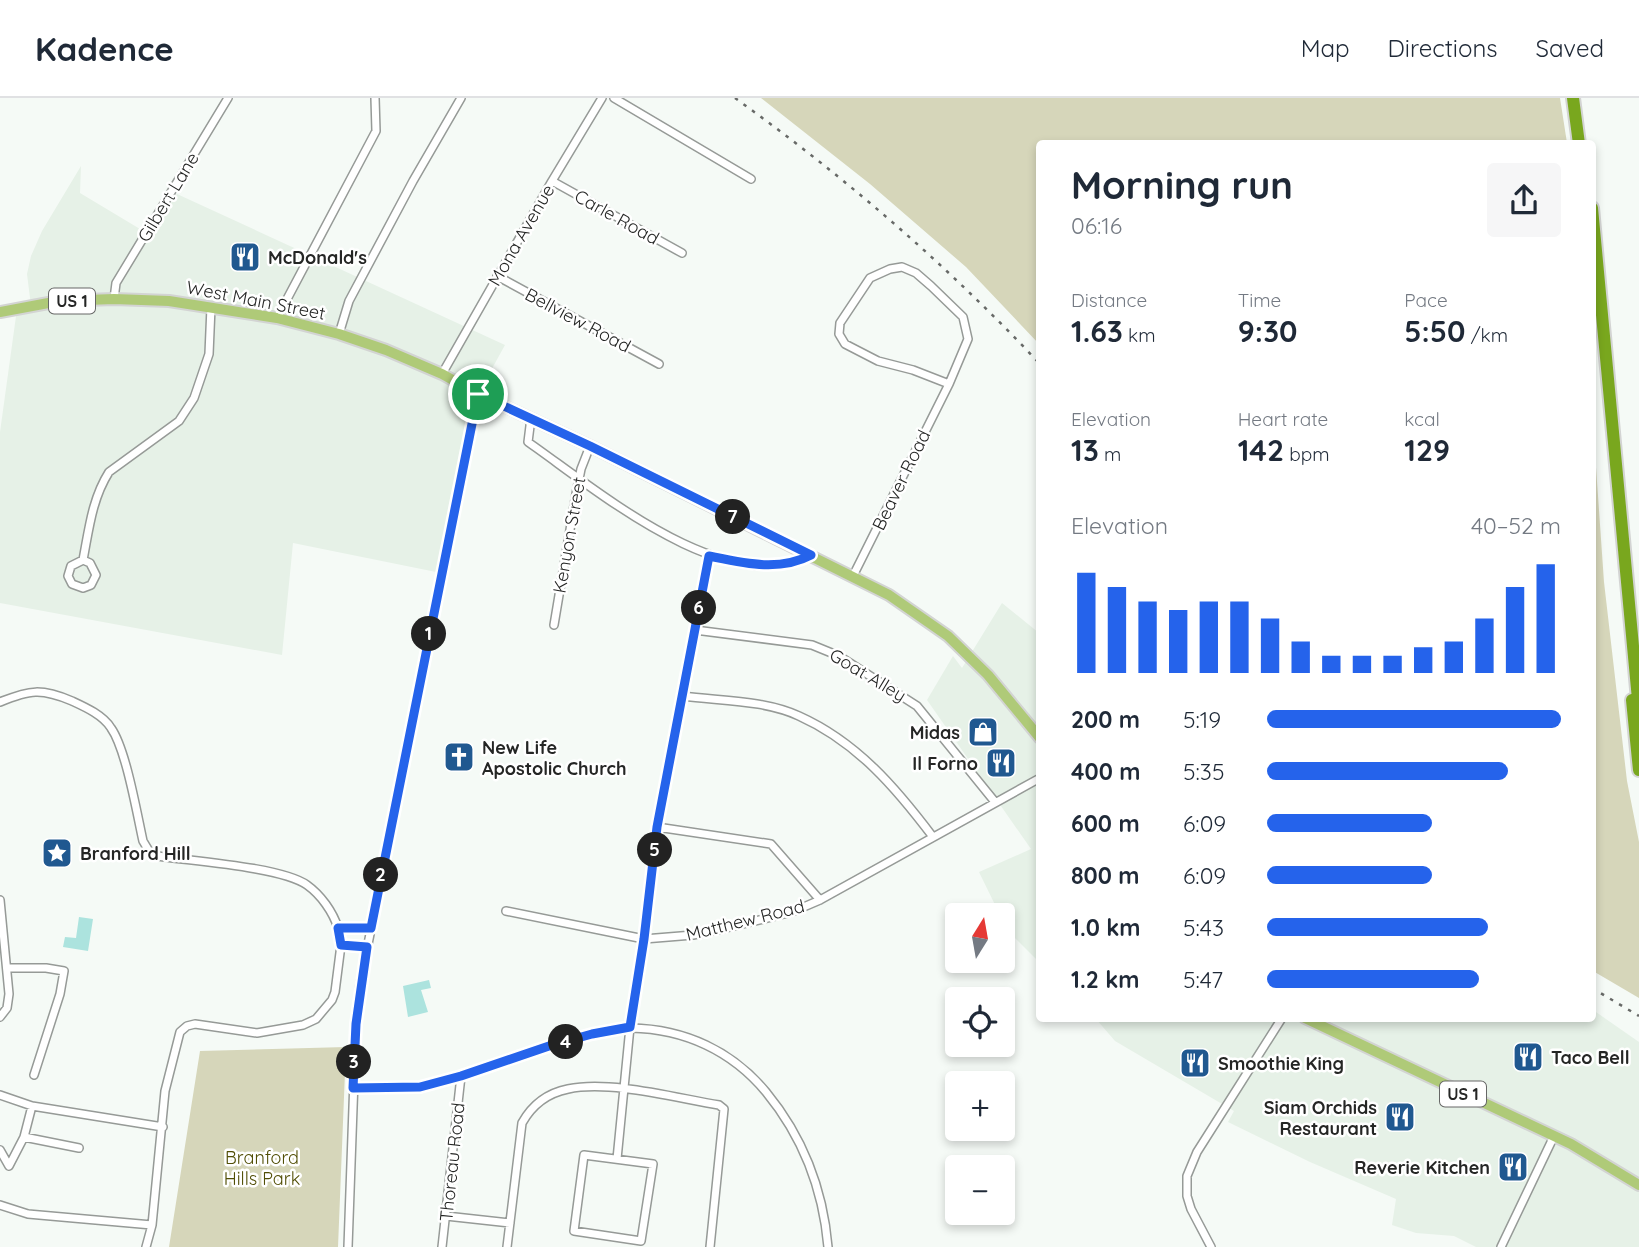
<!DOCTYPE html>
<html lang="en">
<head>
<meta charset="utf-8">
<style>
	body { margin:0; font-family:Quicksand,sans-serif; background:#f6f6f7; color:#1f2937; height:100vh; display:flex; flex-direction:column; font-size:26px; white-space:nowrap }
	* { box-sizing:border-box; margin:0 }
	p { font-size:23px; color:#747a83 }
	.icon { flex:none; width:38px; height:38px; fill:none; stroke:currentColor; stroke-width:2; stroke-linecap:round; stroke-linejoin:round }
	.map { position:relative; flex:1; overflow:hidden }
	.panel { position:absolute; left:1036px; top:42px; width:560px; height:882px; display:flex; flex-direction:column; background:#fff; border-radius:7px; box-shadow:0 4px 10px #0003 }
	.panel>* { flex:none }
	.needle { width:46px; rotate:11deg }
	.controls { position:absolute; left:945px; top:805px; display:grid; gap:14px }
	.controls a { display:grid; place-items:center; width:70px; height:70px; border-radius:7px; background:#fff; box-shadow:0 4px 10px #0003; font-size:35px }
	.pin { position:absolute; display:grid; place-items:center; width:60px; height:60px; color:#fff; margin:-30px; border:4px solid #fff; border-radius:50%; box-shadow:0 2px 7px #0007 }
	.km { position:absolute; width:35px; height:35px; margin:-18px; border-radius:50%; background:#222; color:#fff; font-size:19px; line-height:35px; text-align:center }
	.round { display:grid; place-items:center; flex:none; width:74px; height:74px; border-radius:7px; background:#f6f6f7 }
	.headline { display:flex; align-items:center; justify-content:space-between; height:119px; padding:0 35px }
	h1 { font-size:38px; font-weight:700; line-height:52px }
	.metrics { display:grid; grid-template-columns:repeat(3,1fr); gap:10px; height:119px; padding:7px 35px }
	.metrics div { display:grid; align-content:center }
	.metrics b { font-size:30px; font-weight:700 }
	.metrics small { font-size:19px; font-weight:400 }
	.metrics p { font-size:19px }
	.chart { height:196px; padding:14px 35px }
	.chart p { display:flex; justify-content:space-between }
	.chart svg { width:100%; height:126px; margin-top:7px; stroke:#2563eb; stroke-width:6 }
	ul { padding:0 35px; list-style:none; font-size:23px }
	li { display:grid; grid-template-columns:112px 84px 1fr; align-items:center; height:52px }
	li i { height:18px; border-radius:9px; background:#2563eb }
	header { display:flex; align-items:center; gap:42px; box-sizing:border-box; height:98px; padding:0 35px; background:#fff; border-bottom:2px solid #e0e1e3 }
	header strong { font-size:33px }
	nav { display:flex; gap:38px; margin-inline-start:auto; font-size:24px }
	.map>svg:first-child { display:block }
</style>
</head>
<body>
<header>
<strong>Kadence</strong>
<nav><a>Map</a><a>Directions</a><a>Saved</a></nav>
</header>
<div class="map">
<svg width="1639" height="1149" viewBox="0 0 1639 1149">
	<rect width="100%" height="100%" fill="#f5faf6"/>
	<!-- built -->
	<path fill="#e6f1e7" d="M81,68l-1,27 70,42 27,-41 328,151 -27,49 -37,179 -148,-30 -11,112 -282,-52v-171l17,-123 14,-3 -4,-32 4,-18 11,-25z
		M1002,505l37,30v329l-30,-30 -6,-17h-3l-21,-43 52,-23 -104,-149 26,-44 9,12z
		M1593,912l46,32v205h-163l-22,-11 -38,-3 -24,-8 4,-26 -86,-37 -82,-40 6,-11 -119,-70 -19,-22 496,-1z"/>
	<!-- green -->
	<path fill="#d6d6ba" d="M761,0h799l7,45 -527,1 -1,200 -73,-77 -96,-83z
		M1593,326l11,158 23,199 12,61v156l-46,-27z
		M346,949l-8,200h-169l31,-196z"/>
	<!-- water -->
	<path fill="#ace3de" d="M79,819l14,2 -5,32 -25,-4 2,-10 11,1z
		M429,882l2,8 -10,2 7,22 -20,5 -5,-31z"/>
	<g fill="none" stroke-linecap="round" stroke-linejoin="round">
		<!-- minor casing -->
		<g stroke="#969a97" stroke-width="10">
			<path id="minor" d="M614,0l137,81
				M552,83l130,72
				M497,178l162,88
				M114,201l2,-16 112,-185
				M277,220l99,-187 -1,-33
				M339,236l10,-33 64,-120 48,-83
				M442,276l110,-193 50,-83
				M531,320l-3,24c69,48 196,157 283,114
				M83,462l-12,6 -3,10 4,8 11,4 8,-3 5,-10 -6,-12 -7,-3c6,-31 9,-61 26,-88l70,-51 15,-23 15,-44 2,-47
				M853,478l96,-192 -36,-14 -35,-9 -33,-17 -6,-10 1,-11 30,-45 20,-9 12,-2 14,6 15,13 32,31 5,22 -19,45
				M554,527l22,-131 5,-25 9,-23
				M695,532l117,15 27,11 78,50 78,96
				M683,598c37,5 82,4 116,20 58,26 97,72 134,121
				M0,604c30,-12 41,-14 72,-1 13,6 31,14 39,27 15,21 26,86 32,113l6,10 9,5c33,5 124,11 149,29 14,10 26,27 31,43h33
				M657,729l114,17 49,56
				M0,802l9,94 -2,14 -7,9
				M506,813l138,28 49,-4 29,-6 70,-17 28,-12 220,-122
				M341,847l26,2
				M7,870h39l18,3 -4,23 -26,81
				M353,990c22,0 48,3 69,-2 52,-10 101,-32 152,-47 18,-5 39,-12 57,-11 54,1 101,23 135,64 37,45 57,97 62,155
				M0,997l32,11 131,21
				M24,1039l55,11
				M0,1052l9,16 15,-29 8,-31
				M584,1057l69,9 -12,77 -67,-10z
				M617,1061l13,-132 14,-88 13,-112 52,-271
				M0,1107l28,9 124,11
				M446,1118l64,7
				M146,1149l6,-22 13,-134 15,-59 7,-6 8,-2 62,9 46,-8 13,-6 16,-19 3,-8 6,-47 -3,-17
				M348,1149l8,-223 4,-40 118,-590
				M442,1149l19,-171
				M507,1149l15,-124c10,-18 26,-30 46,-34 42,-9 108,9 151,16l5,4 -14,138
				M1211,1149l-20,-38 -4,-13v-20l10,-24 85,-134
				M1501,1149l53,-111"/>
		</g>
		<!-- primary casing -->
		<g stroke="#d3d4d3" stroke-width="14">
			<path id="primary" d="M0,214l59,-11 55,-2 55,2 108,17 62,16 47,16 56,24 36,20 112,52 299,149 59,41 40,39 52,63
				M1305,920l266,126 68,41"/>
		</g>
		<!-- motorway casing -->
		<g stroke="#d3d4d3" stroke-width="16">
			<path id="motorway" d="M1573,0l6,46
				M1592,110l47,502
				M1632,602l7,70"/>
		</g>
		<!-- minor -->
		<use href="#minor" stroke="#fff" stroke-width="7"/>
		<!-- primary -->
		<use href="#primary" stroke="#afca78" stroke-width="10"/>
		<!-- motorway -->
		<use href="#motorway" stroke="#79a71e" stroke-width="12"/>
		<!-- rail -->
		<path stroke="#676967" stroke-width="2.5" stroke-dasharray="3.5 7" stroke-linecap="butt" d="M735,0c110,79 212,167 305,266
			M1592,890l47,28"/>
	</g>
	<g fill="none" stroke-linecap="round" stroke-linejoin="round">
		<!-- route casing -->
		<g stroke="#fff" stroke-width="14">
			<path id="route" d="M478,296l112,52 221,109c-32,17 -68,8 -102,1l-52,271 -13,112 -14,88 -38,7 -43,12 -88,30 -41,11 -67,1 3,-64 11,-77 -26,-2 -3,-17h33z"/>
		</g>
		<!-- route -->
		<use href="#route" stroke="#2563eb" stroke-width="9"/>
	</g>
	<!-- icons -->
	<defs>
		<g id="restaurant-square" transform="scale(1.575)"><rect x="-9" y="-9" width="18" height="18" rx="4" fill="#205890" stroke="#fff"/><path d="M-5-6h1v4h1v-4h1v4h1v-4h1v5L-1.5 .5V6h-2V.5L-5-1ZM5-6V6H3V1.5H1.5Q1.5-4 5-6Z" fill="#fff"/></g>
		<g id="shop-square" transform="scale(1.575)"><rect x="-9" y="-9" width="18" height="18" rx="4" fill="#205890" stroke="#fff"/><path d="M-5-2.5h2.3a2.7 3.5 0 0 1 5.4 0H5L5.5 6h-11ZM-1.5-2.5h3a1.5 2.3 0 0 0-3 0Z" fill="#fff"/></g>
		<g id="church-square" transform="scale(1.575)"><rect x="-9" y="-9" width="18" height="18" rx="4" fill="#205890" stroke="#fff"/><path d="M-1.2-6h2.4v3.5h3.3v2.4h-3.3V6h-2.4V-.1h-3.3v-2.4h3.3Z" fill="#fff"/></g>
		<g id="sight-square" transform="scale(1.575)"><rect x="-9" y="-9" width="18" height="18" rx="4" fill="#205890" stroke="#fff"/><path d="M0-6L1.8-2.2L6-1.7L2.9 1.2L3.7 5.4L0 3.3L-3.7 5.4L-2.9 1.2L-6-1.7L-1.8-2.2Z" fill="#fff"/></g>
	</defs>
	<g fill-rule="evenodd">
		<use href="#restaurant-square" x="245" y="159"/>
		<use href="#shop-square" x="983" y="634"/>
		<use href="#church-square" x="459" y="659"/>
		<use href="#restaurant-square" x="1001" y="665"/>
		<use href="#sight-square" x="57" y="755"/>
		<use href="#restaurant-square" x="1528" y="959"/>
		<use href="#restaurant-square" x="1195" y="965"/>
		<use href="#restaurant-square" x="1400" y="1019"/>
		<use href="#restaurant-square" x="1513" y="1069"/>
	</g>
	<g text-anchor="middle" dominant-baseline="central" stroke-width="5" stroke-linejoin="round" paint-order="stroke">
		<!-- shield labels -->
		<g fill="#fff" stroke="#666766" stroke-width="2">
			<rect x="49" y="190.5" width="46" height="25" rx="5"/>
			<rect x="1440" y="983.5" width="46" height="25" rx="5"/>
		</g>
		<g font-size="16" font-weight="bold" fill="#252625">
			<text x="72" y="203">US 1</text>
			<text x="1463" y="996">US 1</text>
		</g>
		<!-- street labels -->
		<g font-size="18" fill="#252625" stroke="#fff">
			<text transform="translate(168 99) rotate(-59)">Gilbert Lane</text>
			<text transform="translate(617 119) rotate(29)">Carle Road</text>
			<text transform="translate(521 137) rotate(-60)">Mona Avenue</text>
			<text transform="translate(256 202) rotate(11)">West Main Street</text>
			<text transform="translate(578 222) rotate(28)">Bellview Road</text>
			<text transform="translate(901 382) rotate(-64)">Beaver Road</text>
			<text transform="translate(569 437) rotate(-80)">Kenyon Street</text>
			<text transform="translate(868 577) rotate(31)">Goat Alley</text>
			<text transform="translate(745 822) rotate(-14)">Matthew Road</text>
			<text transform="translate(452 1064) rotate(-84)">Thoreau Road</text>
		</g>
		<!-- poi labels -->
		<g font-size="18" font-weight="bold" fill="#252625" stroke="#fff" text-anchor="start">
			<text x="268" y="159">McDonald's</text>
			<text x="960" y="634" text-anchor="end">Midas</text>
			<text x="482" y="649">New Life<tspan x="482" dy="21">Apostolic Church</tspan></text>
			<text x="978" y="665" text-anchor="end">Il Forno</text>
			<text x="80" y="755">Branford Hill</text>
			<text x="1551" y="959">Taco Bell</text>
			<text x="1218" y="965">Smoothie King</text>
			<text x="1377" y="1009" text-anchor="end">Siam Orchids<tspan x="1377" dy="21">Restaurant</tspan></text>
			<text x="1490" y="1069" text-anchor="end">Reverie Kitchen</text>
		</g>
		<!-- park labels -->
		<g font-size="18" fill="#514e05" stroke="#fff">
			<text x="262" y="1059">Branford<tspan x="262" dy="21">Hills Park</tspan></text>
		</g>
	</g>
</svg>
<div class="controls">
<a><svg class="needle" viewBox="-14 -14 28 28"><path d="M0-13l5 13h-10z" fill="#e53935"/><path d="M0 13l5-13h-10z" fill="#747a83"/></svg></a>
<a><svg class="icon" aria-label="locate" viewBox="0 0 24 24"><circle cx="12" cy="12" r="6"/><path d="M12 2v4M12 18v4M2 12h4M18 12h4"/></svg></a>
<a>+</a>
<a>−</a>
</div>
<div class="pin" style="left:478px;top:296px;background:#1e9e55"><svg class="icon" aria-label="arrive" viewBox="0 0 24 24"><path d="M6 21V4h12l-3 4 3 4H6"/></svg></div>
<b class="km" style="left:429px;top:536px">1</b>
<b class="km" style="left:381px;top:777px">2</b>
<b class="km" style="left:354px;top:964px">3</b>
<b class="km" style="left:566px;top:944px">4</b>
<b class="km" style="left:655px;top:752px">5</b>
<b class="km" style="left:699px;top:510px">6</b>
<b class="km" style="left:733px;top:419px">7</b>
<section class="panel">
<div class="headline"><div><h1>Morning run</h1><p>06:16</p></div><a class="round"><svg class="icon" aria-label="share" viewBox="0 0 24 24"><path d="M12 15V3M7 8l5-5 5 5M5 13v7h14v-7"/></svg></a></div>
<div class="metrics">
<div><p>Distance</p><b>1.63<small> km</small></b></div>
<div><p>Time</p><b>9:30</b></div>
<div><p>Pace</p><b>5:50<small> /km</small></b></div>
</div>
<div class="metrics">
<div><p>Elevation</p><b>13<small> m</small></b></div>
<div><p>Heart rate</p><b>142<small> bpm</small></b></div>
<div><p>kcal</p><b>129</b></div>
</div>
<div class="chart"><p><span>Elevation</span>40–52 m</p>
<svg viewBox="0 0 160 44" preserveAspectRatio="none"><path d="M5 44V9M15 44V14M25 44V19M35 44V22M45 44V19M55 44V19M65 44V25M75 44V33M85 44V38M95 44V38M105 44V38M115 44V35M125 44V33M135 44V25M145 44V14M155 44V6"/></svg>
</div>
<ul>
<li><b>200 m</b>5:19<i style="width:100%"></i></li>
<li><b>400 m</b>5:35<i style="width:82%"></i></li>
<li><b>600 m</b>6:09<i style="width:56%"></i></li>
<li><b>800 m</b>6:09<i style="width:56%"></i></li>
<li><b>1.0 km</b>5:43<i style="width:75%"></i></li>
<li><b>1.2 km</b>5:47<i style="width:72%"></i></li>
</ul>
</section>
</div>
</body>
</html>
